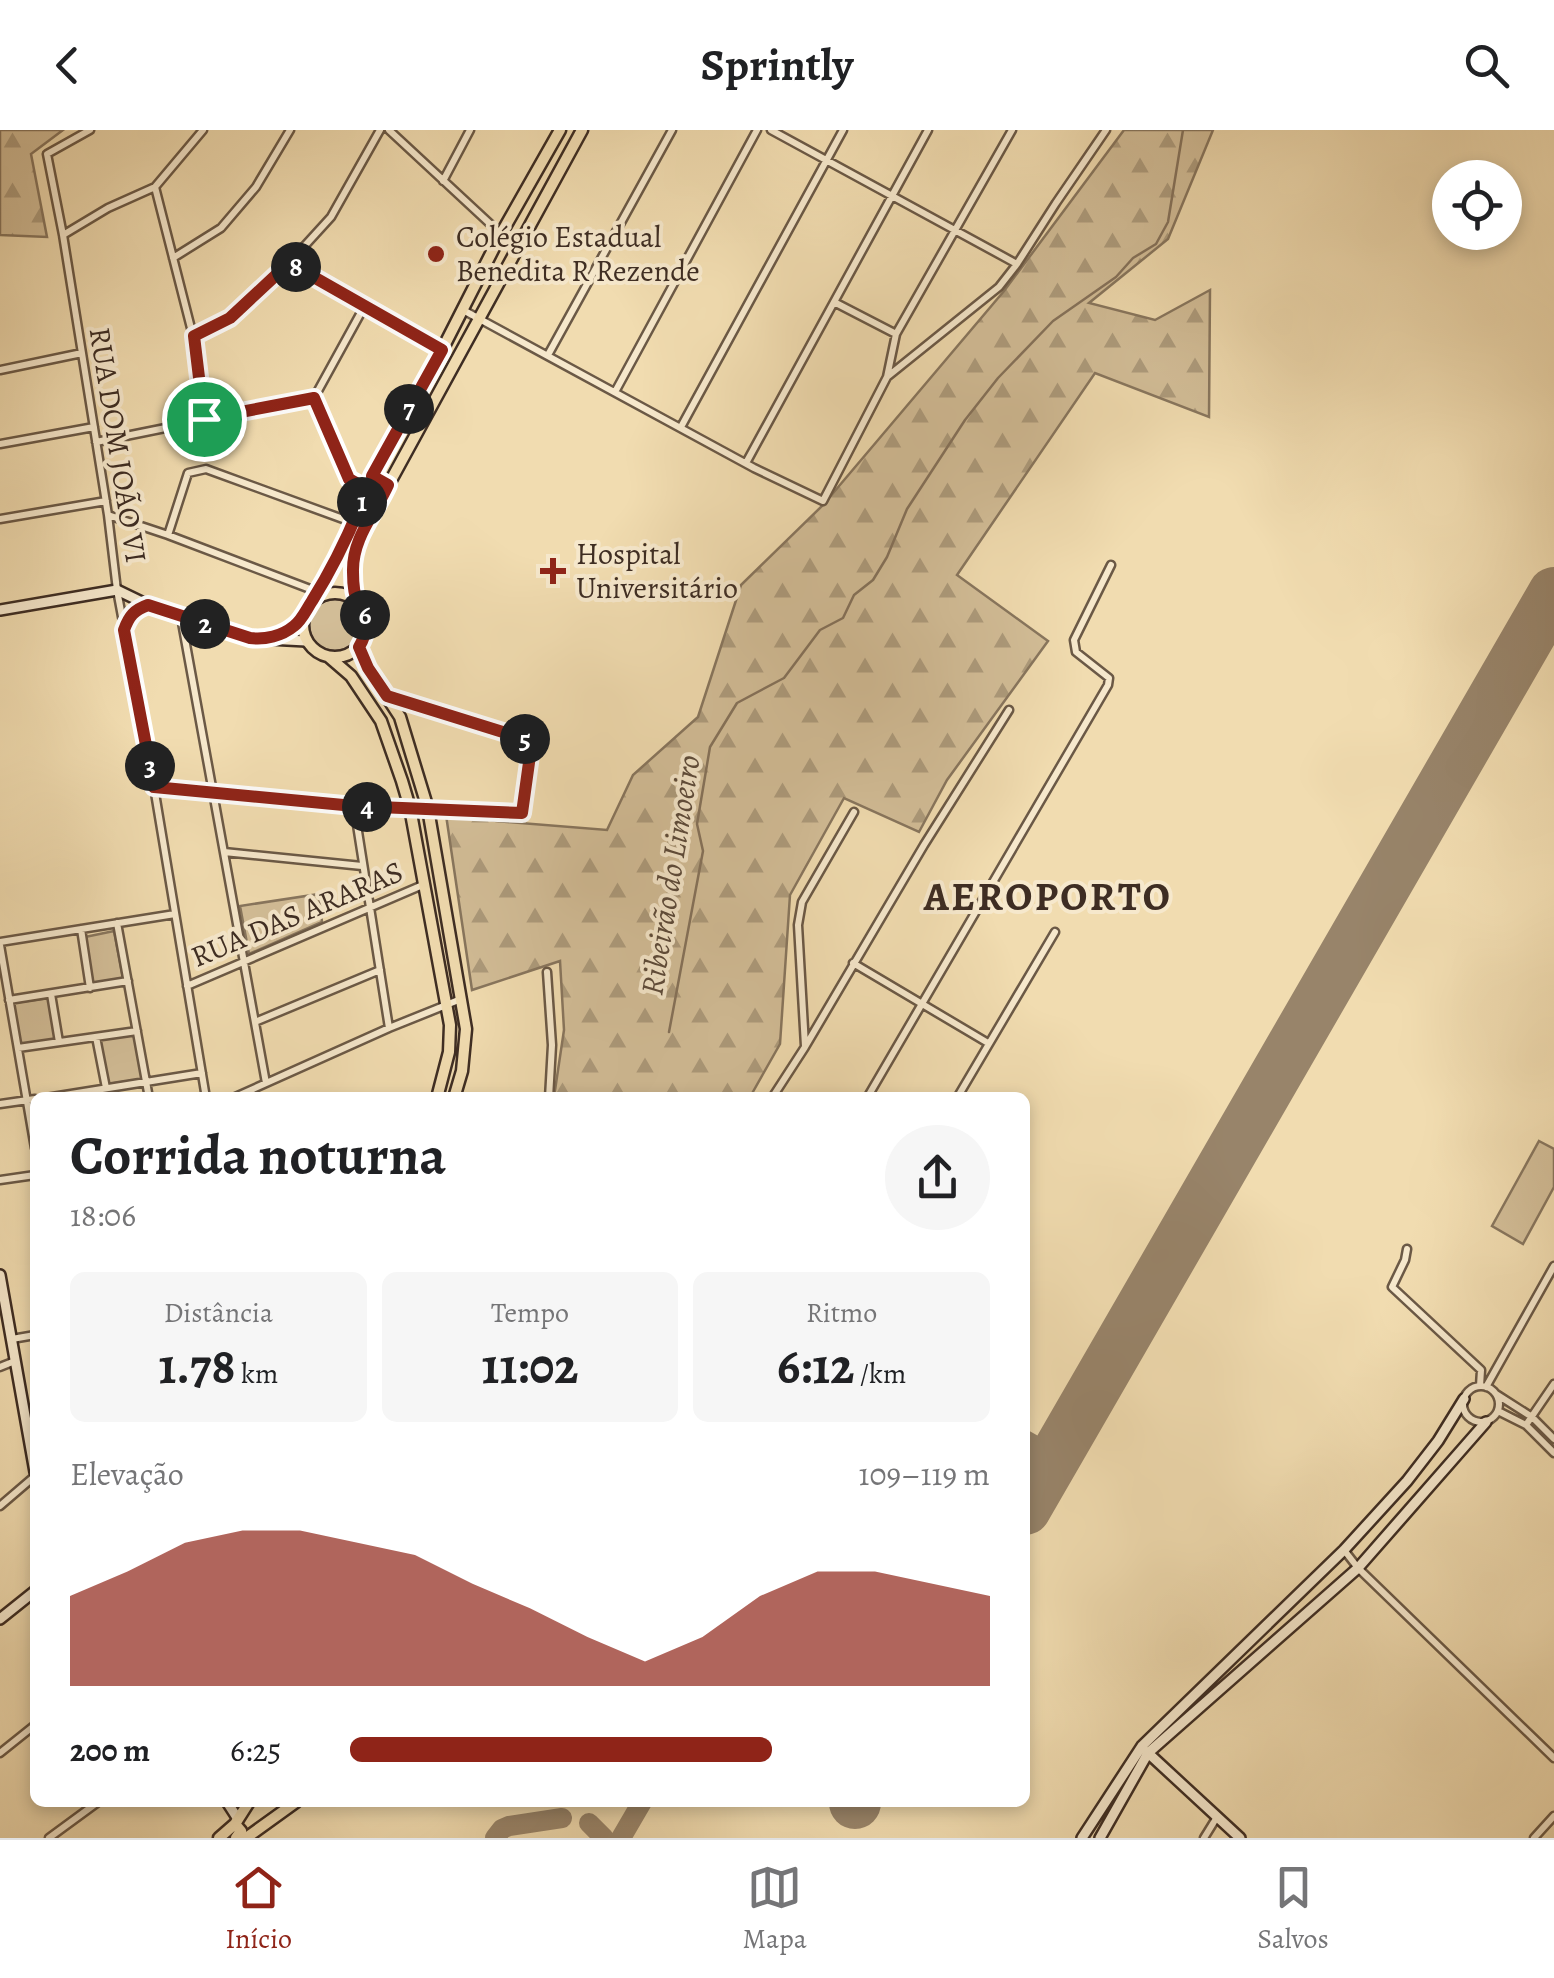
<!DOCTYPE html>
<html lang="pt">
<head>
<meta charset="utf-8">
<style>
	body { margin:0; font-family:Alegreya,serif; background:#f6f6f6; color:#202124; height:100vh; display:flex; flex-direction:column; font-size:38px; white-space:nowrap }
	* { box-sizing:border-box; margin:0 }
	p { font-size:32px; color:#757577 }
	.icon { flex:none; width:55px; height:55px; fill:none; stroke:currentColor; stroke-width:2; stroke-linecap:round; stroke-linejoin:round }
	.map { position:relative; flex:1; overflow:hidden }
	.sheet { position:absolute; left:30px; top:962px; width:1000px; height:715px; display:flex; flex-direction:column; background:#fff; border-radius:15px; box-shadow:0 5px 15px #0003 }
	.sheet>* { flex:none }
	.tools { position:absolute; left:1432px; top:30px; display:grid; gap:20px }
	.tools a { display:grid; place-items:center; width:90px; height:90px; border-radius:50%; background:#fff; box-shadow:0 5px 15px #0003; font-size:50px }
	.pin { position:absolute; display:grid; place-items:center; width:85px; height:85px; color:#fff; margin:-42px; border:5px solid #fff; border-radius:50%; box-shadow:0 2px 10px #0007 }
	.km { position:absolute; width:50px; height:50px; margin:-25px; border-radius:50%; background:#222; color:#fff; font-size:28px; line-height:50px; text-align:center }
	.round { display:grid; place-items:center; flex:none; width:105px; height:105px; border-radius:52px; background:#f6f6f6 }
	.headline { display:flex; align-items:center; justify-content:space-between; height:170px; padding:0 40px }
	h1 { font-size:55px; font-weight:700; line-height:75px }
	.stats { display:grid; grid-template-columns:repeat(3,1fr); gap:15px; height:170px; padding:10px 40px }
	.stats div { display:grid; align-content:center; border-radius:15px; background:#f6f6f6; text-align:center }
	.stats b { font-size:50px; font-weight:700 }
	.stats small { font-size:28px; font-weight:400 }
	.stats p { font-size:28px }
	.chart { height:280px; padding:20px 40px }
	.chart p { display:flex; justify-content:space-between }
	.chart svg { width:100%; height:180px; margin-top:10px; fill:#8f2418; opacity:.7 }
	ul { padding:0 40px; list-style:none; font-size:32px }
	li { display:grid; grid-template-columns:160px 120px 1fr; align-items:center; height:75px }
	li i { height:25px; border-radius:12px; background:#8f2418 }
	header { display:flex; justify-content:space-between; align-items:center; height:130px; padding:0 40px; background:#fff; font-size:45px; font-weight:700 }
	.dock { display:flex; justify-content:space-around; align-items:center; height:140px; border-top:2px solid #e0e0e0; background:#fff; font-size:28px; color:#757577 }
	.dock a { display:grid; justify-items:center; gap:5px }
	.dock .on { color:#8f2418 }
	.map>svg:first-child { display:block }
</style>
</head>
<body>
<header><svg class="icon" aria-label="back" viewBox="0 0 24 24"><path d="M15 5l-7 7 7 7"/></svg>Sprintly<svg class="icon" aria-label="search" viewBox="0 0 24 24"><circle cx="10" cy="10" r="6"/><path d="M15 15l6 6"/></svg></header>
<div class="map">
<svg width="1554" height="1708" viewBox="0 0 1554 1708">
	<defs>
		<pattern id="forest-firs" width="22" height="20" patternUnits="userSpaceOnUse" patternTransform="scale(2.5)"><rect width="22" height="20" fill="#d3be98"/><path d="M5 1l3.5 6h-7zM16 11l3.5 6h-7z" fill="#ad9b7c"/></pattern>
	</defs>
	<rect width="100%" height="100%" fill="#f1dcb0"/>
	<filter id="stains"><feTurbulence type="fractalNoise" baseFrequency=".002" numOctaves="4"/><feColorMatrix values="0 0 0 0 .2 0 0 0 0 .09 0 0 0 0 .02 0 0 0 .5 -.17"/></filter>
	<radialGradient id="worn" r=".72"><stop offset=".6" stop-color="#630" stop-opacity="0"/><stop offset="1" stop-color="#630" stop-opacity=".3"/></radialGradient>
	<!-- green -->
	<path fill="#d3be98" stroke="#88765e" stroke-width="2.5" d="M309 495a26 26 0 1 1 52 0a26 26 0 1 1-52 0Z
		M319,764l3,28 -73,32 -9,-48z
		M114,801l9,47 -30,5 -8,-46z
		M49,868l6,42 -35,5 -7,-42z
		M134,904l9,45 -35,5 -9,-44z
		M1539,1011l15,8v38l-31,57 -31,-18z"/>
	<!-- forest -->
	<path fill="url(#forest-firs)" stroke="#88765e" stroke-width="2.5" d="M0,0h63l-32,24 16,83 -47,-2z
		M1124,0h89l-45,109 -79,64 66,17 55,-30 -1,127 -114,-44 -138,202 91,66 -101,139 -28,52 -75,-34 -54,97 -10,149 -30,53h-196l10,-67 -4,-69 -88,29 -26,-175h23l27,6 111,9 26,-55 65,-58 43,-132 82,-80 181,-214z"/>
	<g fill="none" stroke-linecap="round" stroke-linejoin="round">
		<!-- stream -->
		<path stroke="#85725b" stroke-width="2.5" d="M669,902l34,-181 -6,-27 13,-77 27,-44 47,-25 36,-48 23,-12 11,-23 19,-15 14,-23 20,-48 58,-89 33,-42 55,-57 63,-44 17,-19 23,-14 12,-22 15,-92"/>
		<!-- taxiway -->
		<path stroke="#98846a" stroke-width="20" d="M1025,1310l30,17
			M589,1693l15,15
			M495,1708l7,-9 7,-3 53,-8
			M621,1708l21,-36"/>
		<!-- runway -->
		<path stroke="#98846a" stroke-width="52" d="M1025,1379l529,-916
			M855,1673v-1"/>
		<!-- street casing -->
		<g stroke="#6b5946" stroke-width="11">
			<path id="street" d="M90,0l-43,24 16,81 45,280 9,75 37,197 52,311
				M389,0l112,104
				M771,0l246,134
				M443,51l27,-51
				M155,57l38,149 11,83
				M63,105l45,-27 47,-21 48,-57
				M173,128l48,-30 35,-41 34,-57
				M289,133l153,87
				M834,172l62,32
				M463,180l291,158 69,33 64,-124 112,-90 18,-23 39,-61 50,-73
				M193,206l38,-18 48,-44 52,-57 49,-87
				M548,225l124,-225
				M0,240l82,-17
				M887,247l9,-43 116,-204
				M615,262l142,-262
				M314,268l35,81 17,10
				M314,268l50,-91
				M681,297l162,-297
				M96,312l218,-44
				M0,314l94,-17
				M746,333l182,-333
				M108,385l60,20 150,57
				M0,389l106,-18
				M168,405l20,-62 18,-4 148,54
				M181,487l85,466
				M154,657l200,19 168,7 10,-72 -144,-45
				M354,676l35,222
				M224,722l138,14
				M117,793l32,175
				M81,799l9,59
				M0,812l175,-28
				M0,815l35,203
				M853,833l135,80
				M547,842l5,73 -3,53
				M187,856l238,-102
				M51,864l8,48
				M9,870l119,-19
				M255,892l125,-52
				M96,907l10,51
				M805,916l-7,-121 4,-23 52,-90
				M18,918l119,-17
				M46,968l156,-25
				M233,968l156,-70 72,-29
				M772,968l33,-51 119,-202 85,-135
				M867,968l241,-413 1,-7 -33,-26 -2,-12 37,-75
				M957,968l98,-166
				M0,974l35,-5
				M0,1050l35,-5
				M1407,1119l-2,11 -13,27 89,83 -1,16
				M12,1209l23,-4
				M0,1237l15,-6
				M1463 1274a18 18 0 1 1 36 0a18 18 0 1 1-36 0Z
				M1486,1257l68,-121
				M1496,1264l36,23 22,22
				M1498,1281l28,14 28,28
				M1526,1295l28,-41
				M0,1376l35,-30
				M1344,1420l14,18 196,190
				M0,1623l35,-28
				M49,1708l49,-36
				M1204,1708l13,-21
				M1534,1708l20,-22"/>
		</g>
		<!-- secondary casing -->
		<g stroke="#3e2d23" stroke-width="14">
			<path id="secondary" d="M0,480l117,-20 31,15 102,33 56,3
				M124,500l9,-18 15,-7
				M275,506l20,-10 9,-11
				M0,1145l35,197
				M0,1489l35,-28
				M1147,1622l93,86
				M227,1672l11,17
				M1082,1708l60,-92 202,-196 63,-69 31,-40 26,-42
				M1100,1708l48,-85 210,-185 128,-146"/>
		</g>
		<!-- primary casing -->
		<g stroke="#3e2d23" stroke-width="15">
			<path id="primary" d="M303 495a32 32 0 1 1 64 0a32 32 0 1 1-64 0Z
				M356,471c-5,-50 2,-66 28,-108l198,-363
				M308,477l46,-84 18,-46 70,-127 59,-116 59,-104
				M359,517l9,21 32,49 28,92 38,220 -4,42 -8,27
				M329,527l22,19 30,45 21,60 8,27 40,217 -1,27 -12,46
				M235,1694l6,7 -5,7
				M219,1708l16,-14 14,-22
				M246,1708l50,-36"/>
		</g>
		<!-- street -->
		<use href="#street" stroke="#f6e8cc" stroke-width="6"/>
		<!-- secondary -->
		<use href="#secondary" stroke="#f6e8cc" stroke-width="9"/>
		<!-- primary -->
		<use href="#primary" stroke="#f1dcb0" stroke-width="10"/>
	</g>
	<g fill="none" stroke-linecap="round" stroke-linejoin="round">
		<!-- route casing -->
		<g stroke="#fff" stroke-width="20">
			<path id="route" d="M289,133l153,87 -70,126 16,9c-13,29 -36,53 -35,87 0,10 1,23 5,31 9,17 11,27 1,44l9,21 19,28 145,45 -10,72 -168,-7 -200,-19 -30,-157c5,-14 10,-20 24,-25l102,33c15,2 32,-2 44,-12 8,-6 12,-16 18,-25 22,-35 40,-73 55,-112l-18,-10 -35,-81 -110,21 -10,-83 36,-18z"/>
		</g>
		<!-- route -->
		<use href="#route" stroke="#8f2418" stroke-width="12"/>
	</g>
	<!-- markers -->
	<g fill="#8f2418" stroke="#f6e8cc" stroke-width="4">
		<circle cx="436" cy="124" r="10"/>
		<path d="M548 426h10v10h10v10h-10v10h-10v-10h-10v-10h10z"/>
	</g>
	<g text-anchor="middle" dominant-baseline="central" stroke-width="8" stroke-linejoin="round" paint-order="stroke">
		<!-- poi labels -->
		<g font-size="30" fill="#3e2d23" stroke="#f6e8cc" text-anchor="start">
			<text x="456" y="107">Colégio Estadual<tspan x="456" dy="34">Benedita R Rezende</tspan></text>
			<text x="576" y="424">Hospital<tspan x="576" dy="34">Universitário</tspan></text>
		</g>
		<!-- street labels -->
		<g font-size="30" fill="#3e2d23" stroke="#f6e8cc">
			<text transform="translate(118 315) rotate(81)">RUA DOM JOÃO VI</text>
			<text transform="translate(297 784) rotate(-23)">RUA DAS ARARAS</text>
		</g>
		<!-- water labels -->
		<g font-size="32" font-style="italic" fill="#5c4a3a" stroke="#f6e8cc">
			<text transform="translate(670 745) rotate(-81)">Ribeirão do Limoeiro</text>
		</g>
		<!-- district labels -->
		<g font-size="40" font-weight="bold" letter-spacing="2.5" fill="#3e2d23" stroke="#f6e8cc">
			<text x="1048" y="766">AEROPORTO</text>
		</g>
	</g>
	<rect width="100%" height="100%" filter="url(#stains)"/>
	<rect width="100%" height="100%" fill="url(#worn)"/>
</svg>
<div class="tools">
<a><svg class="icon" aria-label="locate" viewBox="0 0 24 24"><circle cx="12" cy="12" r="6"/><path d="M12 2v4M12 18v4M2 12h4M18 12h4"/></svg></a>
</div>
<div class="pin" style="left:204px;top:289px;background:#1e9e55"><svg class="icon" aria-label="arrive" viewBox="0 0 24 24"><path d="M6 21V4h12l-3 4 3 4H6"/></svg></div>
<b class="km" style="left:362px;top:372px">1</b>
<b class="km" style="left:205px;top:494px">2</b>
<b class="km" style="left:150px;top:636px">3</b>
<b class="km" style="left:367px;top:677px">4</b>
<b class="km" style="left:525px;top:609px">5</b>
<b class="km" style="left:365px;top:485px">6</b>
<b class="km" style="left:409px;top:279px">7</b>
<b class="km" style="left:296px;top:137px">8</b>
<section class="sheet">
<div class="headline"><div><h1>Corrida noturna</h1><p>18:06</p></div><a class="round"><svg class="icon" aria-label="share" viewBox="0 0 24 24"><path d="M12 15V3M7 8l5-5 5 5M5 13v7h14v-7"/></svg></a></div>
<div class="stats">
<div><p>Distância</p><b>1.78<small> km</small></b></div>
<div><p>Tempo</p><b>11:02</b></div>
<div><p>Ritmo</p><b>6:12<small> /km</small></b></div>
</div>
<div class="chart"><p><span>Elevação</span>109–119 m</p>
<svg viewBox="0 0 160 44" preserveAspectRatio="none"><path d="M0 44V22L10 16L20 9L30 6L40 6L50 9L60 12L70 19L80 25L90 32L100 38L110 32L120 22L130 16L140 16L150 19L160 22V44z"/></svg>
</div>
<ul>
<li><b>200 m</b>6:25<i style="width:66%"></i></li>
</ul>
</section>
</div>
<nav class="dock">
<a class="on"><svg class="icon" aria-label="home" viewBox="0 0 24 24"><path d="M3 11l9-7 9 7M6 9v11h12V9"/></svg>Início</a>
<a><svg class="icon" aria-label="map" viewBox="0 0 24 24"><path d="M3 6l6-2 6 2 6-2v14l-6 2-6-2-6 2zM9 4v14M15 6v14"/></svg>Mapa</a>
<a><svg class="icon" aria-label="saved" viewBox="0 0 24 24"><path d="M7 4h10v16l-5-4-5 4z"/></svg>Salvos</a>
</nav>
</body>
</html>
